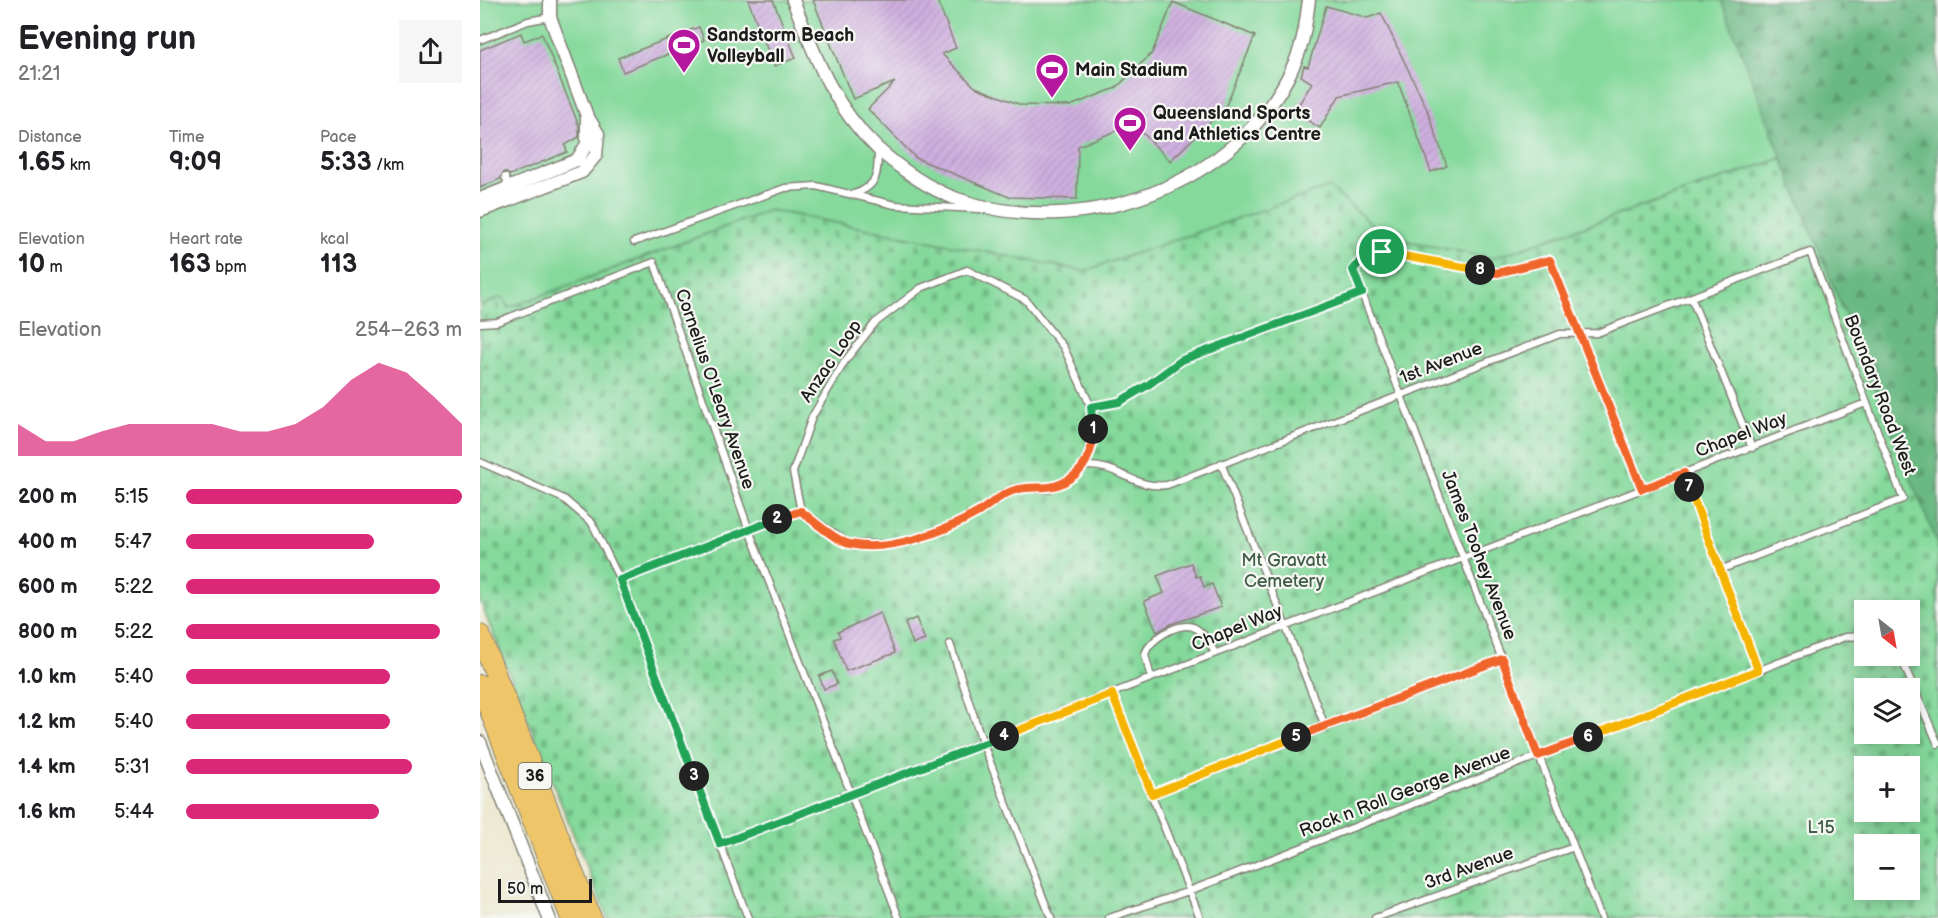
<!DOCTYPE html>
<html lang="en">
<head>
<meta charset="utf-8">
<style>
	body { margin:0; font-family:"Balsamiq Sans",sans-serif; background:#f6f6f6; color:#202124; height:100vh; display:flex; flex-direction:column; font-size:22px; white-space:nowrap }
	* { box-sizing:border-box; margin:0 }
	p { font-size:20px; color:#757577 }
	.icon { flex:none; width:33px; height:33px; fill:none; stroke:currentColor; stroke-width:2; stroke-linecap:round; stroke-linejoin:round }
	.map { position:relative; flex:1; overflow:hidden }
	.side { display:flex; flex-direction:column; background:#fff; width:480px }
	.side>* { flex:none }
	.needle { width:39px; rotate:149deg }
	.fabs { position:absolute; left:1374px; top:600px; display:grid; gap:12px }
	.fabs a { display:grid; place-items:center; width:66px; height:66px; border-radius:0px; background:#fff; box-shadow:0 3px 15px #0003; font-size:30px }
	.scale { position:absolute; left:18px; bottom:15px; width:94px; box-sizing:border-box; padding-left:6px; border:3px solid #1c1c1c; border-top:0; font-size:16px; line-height:21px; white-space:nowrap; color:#1c1c1c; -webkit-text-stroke:4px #f6f6f2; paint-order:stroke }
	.pin { position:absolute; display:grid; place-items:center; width:51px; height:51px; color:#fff; margin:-26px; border:3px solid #fff; border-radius:50%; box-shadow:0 2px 6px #0007 }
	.km { position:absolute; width:30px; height:30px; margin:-15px; border-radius:50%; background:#222; color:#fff; font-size:16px; line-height:30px; text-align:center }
	.round { display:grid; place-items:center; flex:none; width:63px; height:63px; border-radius:0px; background:#f6f6f6 }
	.summary { display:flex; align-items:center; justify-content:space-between; height:102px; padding:0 18px }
	h1 { font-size:33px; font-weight:700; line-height:45px }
	.stats { display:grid; grid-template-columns:repeat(3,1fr); gap:9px; height:102px; padding:6px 18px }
	.stats div { display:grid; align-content:center }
	.stats b { font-size:26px; font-weight:700 }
	.stats small { font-size:16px; font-weight:400 }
	.stats p { font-size:16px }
	.chart { height:168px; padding:12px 18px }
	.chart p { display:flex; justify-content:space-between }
	.chart svg { width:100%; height:108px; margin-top:6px; fill:#db2777; opacity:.7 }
	ul { padding:0 18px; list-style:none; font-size:20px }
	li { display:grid; grid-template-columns:96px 72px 1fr; align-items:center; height:45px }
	li i { height:15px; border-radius:8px; background:#db2777 }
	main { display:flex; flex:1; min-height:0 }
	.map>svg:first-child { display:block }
</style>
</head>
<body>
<main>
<section class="side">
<div class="summary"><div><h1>Evening run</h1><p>21:21</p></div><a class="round"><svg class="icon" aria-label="share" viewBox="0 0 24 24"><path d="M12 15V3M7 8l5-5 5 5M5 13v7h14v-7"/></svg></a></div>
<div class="stats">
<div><p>Distance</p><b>1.65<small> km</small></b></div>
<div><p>Time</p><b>9:09</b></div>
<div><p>Pace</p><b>5:33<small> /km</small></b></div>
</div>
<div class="stats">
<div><p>Elevation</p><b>10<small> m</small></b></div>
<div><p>Heart rate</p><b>163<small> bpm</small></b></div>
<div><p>kcal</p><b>113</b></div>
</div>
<div class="chart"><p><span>Elevation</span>254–263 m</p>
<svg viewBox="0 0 160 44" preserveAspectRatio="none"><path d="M0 44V31L10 38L20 38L30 34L40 31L50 31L60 31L70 31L80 34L90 34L100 31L110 24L120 13L130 6L140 10L150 20L160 31V44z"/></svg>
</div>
<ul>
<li><b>200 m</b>5:15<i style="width:100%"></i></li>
<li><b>400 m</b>5:47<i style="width:68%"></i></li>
<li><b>600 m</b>5:22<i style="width:92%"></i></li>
<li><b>800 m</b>5:22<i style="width:92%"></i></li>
<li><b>1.0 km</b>5:40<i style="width:74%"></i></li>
<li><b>1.2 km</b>5:40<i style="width:74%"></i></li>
<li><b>1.4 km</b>5:31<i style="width:82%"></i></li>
<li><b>1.6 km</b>5:44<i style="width:70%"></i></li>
</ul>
</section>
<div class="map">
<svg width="1458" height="918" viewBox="0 0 1458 918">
	<defs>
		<pattern id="forest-firs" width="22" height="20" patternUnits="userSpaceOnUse" patternTransform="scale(1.5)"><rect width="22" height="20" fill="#6bb983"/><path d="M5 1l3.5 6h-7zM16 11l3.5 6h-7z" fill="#5c9e71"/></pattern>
		<pattern id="cemetery-stones" width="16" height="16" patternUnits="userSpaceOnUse" patternTransform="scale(1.5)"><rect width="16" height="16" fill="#84d99b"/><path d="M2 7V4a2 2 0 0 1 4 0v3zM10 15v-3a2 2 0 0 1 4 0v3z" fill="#71ba85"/></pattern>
		<pattern id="building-hatch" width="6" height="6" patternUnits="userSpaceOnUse" patternTransform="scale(1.5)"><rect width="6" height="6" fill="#cfafdf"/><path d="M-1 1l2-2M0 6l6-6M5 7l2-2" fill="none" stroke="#b196bf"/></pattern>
	</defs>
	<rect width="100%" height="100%" fill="#f6f6f2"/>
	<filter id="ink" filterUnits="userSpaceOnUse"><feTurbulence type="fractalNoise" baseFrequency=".0167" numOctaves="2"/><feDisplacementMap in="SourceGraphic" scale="12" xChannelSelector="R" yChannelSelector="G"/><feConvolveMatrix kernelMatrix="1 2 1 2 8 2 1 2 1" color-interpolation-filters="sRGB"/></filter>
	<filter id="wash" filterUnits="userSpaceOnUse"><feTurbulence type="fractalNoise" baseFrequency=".008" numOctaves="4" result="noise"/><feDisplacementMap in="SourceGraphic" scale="24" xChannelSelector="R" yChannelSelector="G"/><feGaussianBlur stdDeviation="1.35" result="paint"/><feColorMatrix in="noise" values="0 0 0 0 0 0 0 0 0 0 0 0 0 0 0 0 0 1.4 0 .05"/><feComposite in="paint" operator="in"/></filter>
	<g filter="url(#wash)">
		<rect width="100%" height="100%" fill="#ede9d2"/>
		<!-- forest -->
		<path fill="url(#forest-firs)" stroke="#446a50" stroke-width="1.5" d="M1205,0h253v712l-28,-102z"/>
		<!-- cemetery -->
		<path fill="url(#cemetery-stones)" stroke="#507a5c" stroke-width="1.5" fill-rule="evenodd" d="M1302,158l156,388v372h-1331l-127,-317v-295l23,-9 5,11 262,-98 314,61 245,-84 58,50 106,21zM1384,610h46v46h-46zM1384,688h46v46h-46zM1384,766h46v46h-46zM1384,844h46v46h-46z"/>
		<!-- pitch -->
		<path fill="#84d99b" stroke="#507a5c" stroke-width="1.5" d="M0,0h1241l61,158 -289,100 -106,-21 -58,-50 -245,84 -314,-61 -262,98 -5,-11 -23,9z"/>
		<g id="blocks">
			<!-- building -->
			<path fill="url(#building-hatch)" d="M268,0h25l23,58 -22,8z
				M333,0h124l19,48 -14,6 33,33 46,18 49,1 46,-18 36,-35 21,-51 82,34 -30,72 -55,53 -36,-37 -56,22 -1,53 -68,-2 -93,-39 -48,-49 27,-27 -42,17z
				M846,6l42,12 13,-5 45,94 21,59 -16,6 -33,-90 -59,14 -19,32 -26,-16 18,-29 -11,-7 3,-10 4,1z
				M219,27l5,13 -81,32 -5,-14z
				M41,33l3,8 18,-7 37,92v11l-14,8 2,7 -57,23 -6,-3 -4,7 -20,9v-138z
				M711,563l5,14 4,-1 4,11 8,-3 9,23 -50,17 -14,8 -13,-31 20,-8 -7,-17z
				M400,613l15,40 -49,18 -12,-32 6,-2 -2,-5z
				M436,618l9,22 -12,4 -8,-21z
				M352,671l5,13 -13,5 -5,-13z"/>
		</g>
	</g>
	<g filter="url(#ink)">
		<use href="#blocks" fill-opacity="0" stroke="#848277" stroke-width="1.5"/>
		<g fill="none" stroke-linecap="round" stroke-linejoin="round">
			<!-- service casing -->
			<g stroke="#848277" stroke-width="9">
				<path id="service" d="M0,40l48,-19 22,-4
					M25,177l5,12
					M374,194c25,-8 24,-22 24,-46
					M154,242l151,-54 31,-2 79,19 84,4
					M487,270l59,30 38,48 27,59 2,28 -8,31 -11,10 -25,13 -30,-1 -14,5 -28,20 -35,17 -43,14h-50l-48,-33 -8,-39 19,-55 33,-56 30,-38 46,-35z
					M1211,297l61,151
					M0,323l17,-1 157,-60 95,268 150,388
					M611,407l28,-5 29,-17 34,-25 180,-67
					M0,462l84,37 28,24 28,57 128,338
					M741,463l104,263
					M605,466c35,-2 47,23 82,19l393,-151 37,-1 213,-81 93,247 -183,71
					M1204,473l74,197
					M140,580l181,-69
					M470,644l33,100 68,174
					M1420,656l38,88
					M671,678l-6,-24c5,-15 33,-32 48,-27 10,4 17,17 22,26
					M632,694l88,224
					M672,794l350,-135
					M240,844l1146,-441
					M629,918l80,-27 656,-254 19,-1
					M895,918l199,-71
					M1121,918l-248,-648 8,-10 21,-8 115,21 53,-13 92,229"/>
			</g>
			<!-- minor casing -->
			<g stroke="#848277" stroke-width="15">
				<path id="minor" d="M313,0c22,56 39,105 84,148 22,20 52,41 80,51 123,43 286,-13 338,-137 9,-20 11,-41 14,-62
					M0,199l97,-39 10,-16v-28
					M0,211l102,-39 14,-17 2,-21 -11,-18 -30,-80 -7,-19v-17
					M0,742l69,176"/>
			</g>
			<!-- primary casing -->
			<g stroke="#848277" stroke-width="22">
				<path id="primary" d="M0,635l111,283
					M0,685l91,233"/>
			</g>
			<!-- service -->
			<use href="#service" stroke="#fff" stroke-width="6"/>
			<!-- minor -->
			<use href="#minor" stroke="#fff" stroke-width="12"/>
			<!-- primary -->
			<use href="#primary" stroke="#eec569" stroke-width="20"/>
		</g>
	</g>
	<g fill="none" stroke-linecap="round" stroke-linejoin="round" filter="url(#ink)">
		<!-- split-1 casing -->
		<g stroke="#fff" stroke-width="12">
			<path id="split-1" d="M613,429l-2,-22 28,-5 29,-17 34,-25 180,-67 -9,-23 8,-10 21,-8"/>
		</g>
		<!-- split-2 casing -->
		<g stroke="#fff" stroke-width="12">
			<path id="split-2" d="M297,519l24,-8c11,9 36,31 49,33 38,9 94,-12 127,-31 11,-7 22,-17 35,-22 24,-9 38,5 64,-17 12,-10 18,-30 17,-45"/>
		</g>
		<!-- split-3 casing -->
		<g stroke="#fff" stroke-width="12">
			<path id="split-3" d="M214,776l-74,-196 157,-61"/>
		</g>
		<!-- split-4 casing -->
		<g stroke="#fff" stroke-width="12">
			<path id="split-4" d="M214,776l26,68 284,-108"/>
		</g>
		<!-- split-5 casing -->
		<g stroke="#fff" stroke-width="12">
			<path id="split-5" d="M524,736l108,-42 40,100 144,-57"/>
		</g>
		<!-- split-6 casing -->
		<g stroke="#fff" stroke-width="12">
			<path id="split-6" d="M816,737l206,-78 36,97 50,-19"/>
		</g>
		<!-- split-7 casing -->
		<g stroke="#fff" stroke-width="12">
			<path id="split-7" d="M1108,737l170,-67 -69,-183"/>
		</g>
		<!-- split-8 casing -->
		<g stroke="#fff" stroke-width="12">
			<path id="split-8" d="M1000,270l17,3 53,-13 92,229 42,-16 5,14"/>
		</g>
		<!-- split-9 casing -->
		<g stroke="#fff" stroke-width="12">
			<path id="split-9" d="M902,252l98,18"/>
		</g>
		<!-- split-1 -->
		<use href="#split-1" stroke="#22a559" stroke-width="8"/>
		<!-- split-2 -->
		<use href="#split-2" stroke="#f0652b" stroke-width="8"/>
		<!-- split-3 -->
		<use href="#split-3" stroke="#22a559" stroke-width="8"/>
		<!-- split-4 -->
		<use href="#split-4" stroke="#22a559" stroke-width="8"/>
		<!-- split-5 -->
		<use href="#split-5" stroke="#f5b400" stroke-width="8"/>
		<!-- split-6 -->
		<use href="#split-6" stroke="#f0652b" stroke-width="8"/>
		<!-- split-7 -->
		<use href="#split-7" stroke="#f5b400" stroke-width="8"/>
		<!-- split-8 -->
		<use href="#split-8" stroke="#f0652b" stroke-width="8"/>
		<!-- split-9 -->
		<use href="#split-9" stroke="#f5b400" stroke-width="8"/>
	</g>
	<!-- icons -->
	<defs>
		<g id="stadium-pin" transform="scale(1.725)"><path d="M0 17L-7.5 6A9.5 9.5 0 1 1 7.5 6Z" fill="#b5179e" stroke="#f6f6f2"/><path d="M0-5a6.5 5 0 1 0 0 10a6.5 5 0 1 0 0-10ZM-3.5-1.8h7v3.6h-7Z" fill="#fff"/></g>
	</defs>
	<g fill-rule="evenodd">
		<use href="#stadium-pin" x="204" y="45"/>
		<use href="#stadium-pin" x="572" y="70"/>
		<use href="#stadium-pin" x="650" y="123"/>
	</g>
	<g text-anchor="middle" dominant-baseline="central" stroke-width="4.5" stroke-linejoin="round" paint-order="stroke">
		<!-- shield labels -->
		<rect fill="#f6f6f2" stroke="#5d5d5c" stroke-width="1.5" x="38.5" y="763" width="33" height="26" rx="4.5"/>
		<g font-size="16" font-weight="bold" fill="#1c1c1c">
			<text x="55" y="776">36</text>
		</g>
		<!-- poi labels -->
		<g font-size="18" font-weight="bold" fill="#1c1c1c" stroke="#f6f6f2" text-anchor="start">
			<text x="227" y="35">Sandstorm Beach<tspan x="227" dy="21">Volleyball</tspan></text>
			<text x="595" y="70">Main Stadium</text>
			<text x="673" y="113">Queensland Sports<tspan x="673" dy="21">and Athletics Centre</tspan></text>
		</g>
		<!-- street labels -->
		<g font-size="18" fill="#1c1c1c" stroke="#f6f6f2">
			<text transform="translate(351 361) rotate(-56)">Anzac Loop</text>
			<text transform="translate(961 363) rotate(-21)">1st Avenue</text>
			<text transform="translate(235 389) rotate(71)">Cornelius O'Leary Avenue</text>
			<text transform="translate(1400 395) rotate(69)">Boundary Road West</text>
			<text transform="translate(1261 435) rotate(-21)">Chapel Way</text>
			<text transform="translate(999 555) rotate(69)">James Toohey Avenue</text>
			<text transform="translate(757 628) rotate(-22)">Chapel Way</text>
			<text transform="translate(925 792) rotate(-21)">Rock n Roll George Avenue</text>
			<text transform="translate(989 868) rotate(-20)">3rd Avenue</text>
		</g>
		<!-- park labels -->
		<g font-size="18" fill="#405e48" stroke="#f6f6f2">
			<text x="804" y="560">Mt Gravatt<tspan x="804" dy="21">Cemetery</tspan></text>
			<text x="1341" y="827">L15</text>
		</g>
	</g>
</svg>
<div class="fabs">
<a><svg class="needle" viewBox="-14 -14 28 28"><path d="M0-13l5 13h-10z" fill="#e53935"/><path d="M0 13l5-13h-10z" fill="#757577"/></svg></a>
<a><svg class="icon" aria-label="layers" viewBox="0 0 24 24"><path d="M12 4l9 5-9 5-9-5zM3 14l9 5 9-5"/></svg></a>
<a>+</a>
<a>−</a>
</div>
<div class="scale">50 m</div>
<div class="pin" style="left:902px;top:252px;background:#1e9e55"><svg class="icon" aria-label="arrive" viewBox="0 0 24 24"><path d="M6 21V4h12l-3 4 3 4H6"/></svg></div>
<b class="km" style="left:613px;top:429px">1</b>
<b class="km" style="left:297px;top:519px">2</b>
<b class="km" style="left:214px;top:776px">3</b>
<b class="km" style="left:524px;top:736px">4</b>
<b class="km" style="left:816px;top:737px">5</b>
<b class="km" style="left:1108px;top:737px">6</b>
<b class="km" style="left:1209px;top:487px">7</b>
<b class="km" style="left:1000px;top:270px">8</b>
</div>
</main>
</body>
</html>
